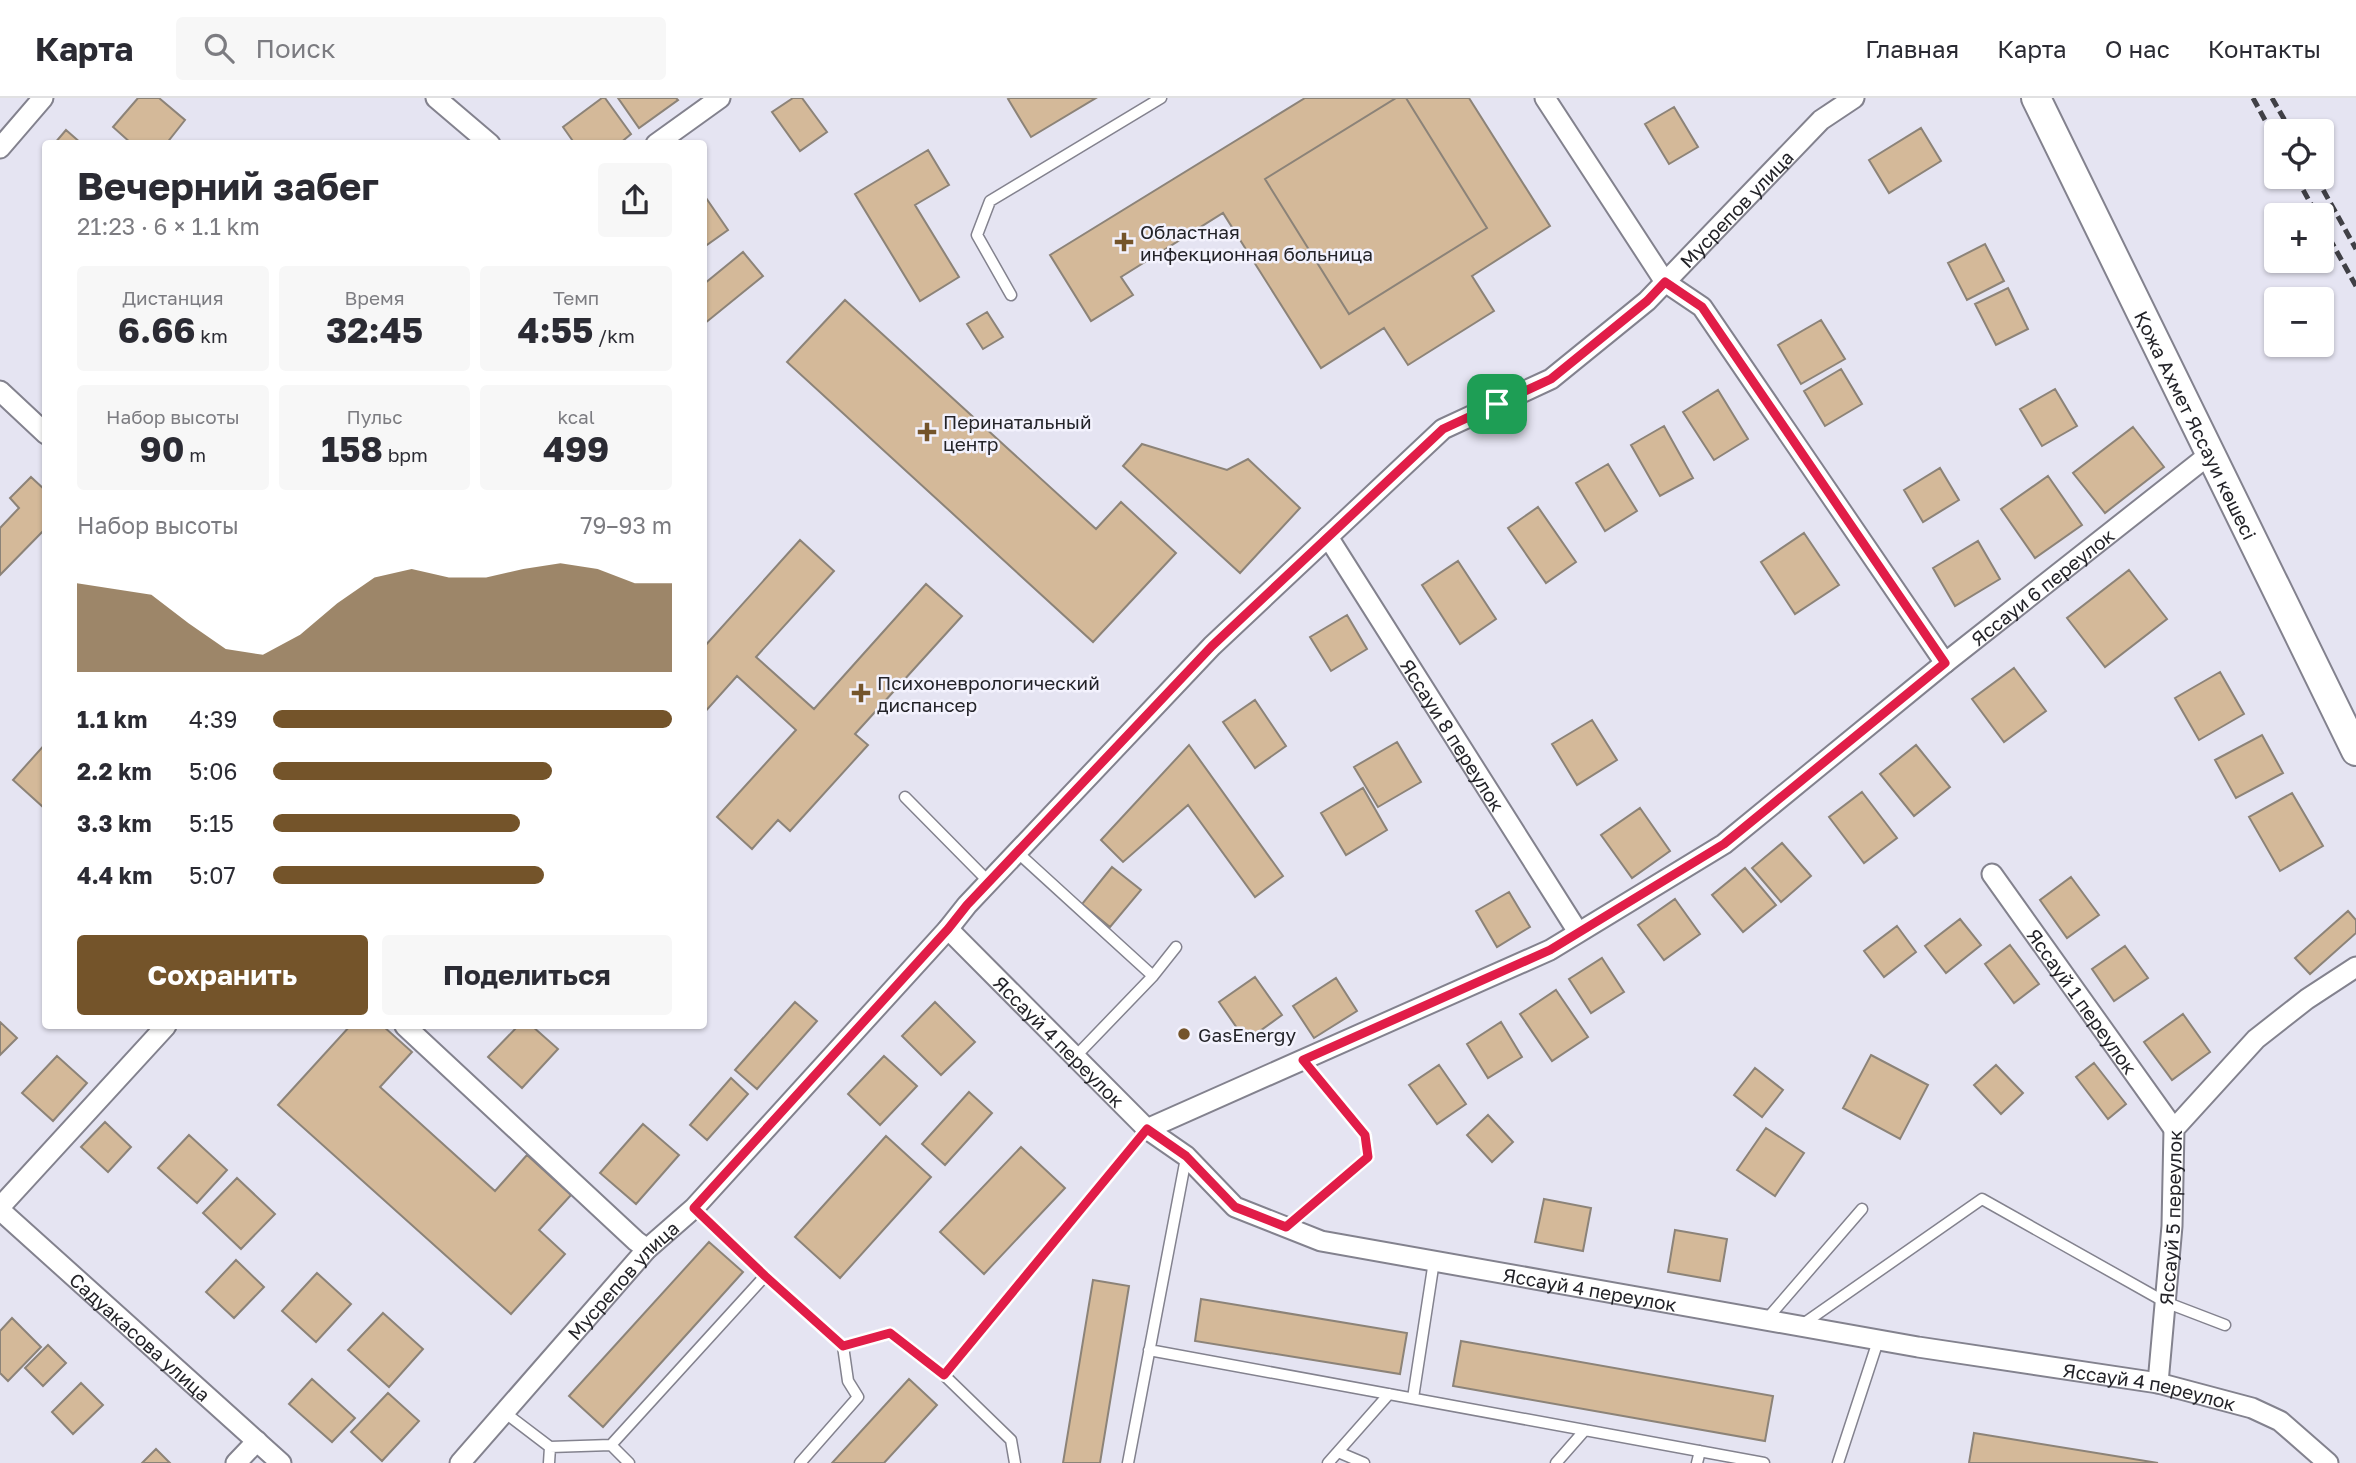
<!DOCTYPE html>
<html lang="ru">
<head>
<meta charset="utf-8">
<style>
	body { margin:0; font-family:"Golos Text",sans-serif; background:#f7f7f7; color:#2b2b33; height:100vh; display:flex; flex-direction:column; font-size:26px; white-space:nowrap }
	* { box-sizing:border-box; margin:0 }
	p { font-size:23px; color:#7c7c81 }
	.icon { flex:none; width:38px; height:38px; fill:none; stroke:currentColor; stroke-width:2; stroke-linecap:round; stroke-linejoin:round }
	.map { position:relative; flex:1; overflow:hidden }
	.side { position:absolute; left:42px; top:42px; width:665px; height:889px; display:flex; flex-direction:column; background:#fff; border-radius:7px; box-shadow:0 2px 5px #0004 }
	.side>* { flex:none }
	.buttons { position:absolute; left:2264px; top:21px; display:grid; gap:14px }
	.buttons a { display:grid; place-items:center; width:70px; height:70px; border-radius:7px; background:#fff; box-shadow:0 2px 5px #0004; font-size:35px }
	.pin { position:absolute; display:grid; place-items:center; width:60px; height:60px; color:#fff; margin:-30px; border-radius:14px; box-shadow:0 4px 10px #0006 }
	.round { display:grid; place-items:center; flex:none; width:74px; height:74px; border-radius:7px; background:#f7f7f7 }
	.head { display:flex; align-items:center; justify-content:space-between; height:119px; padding:0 35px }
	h1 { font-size:38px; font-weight:700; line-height:52px }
	.stats { display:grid; grid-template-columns:repeat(3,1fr); gap:10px; height:119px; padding:7px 35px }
	.stats div { display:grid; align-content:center; border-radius:7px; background:#f7f7f7; text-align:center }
	.stats b { font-size:35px; font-weight:700 }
	.stats small { font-size:19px; font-weight:400 }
	.stats p { font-size:19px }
	.chart { height:196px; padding:14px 35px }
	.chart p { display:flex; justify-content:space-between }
	.chart svg { width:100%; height:126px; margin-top:7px; fill:#74542a; opacity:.7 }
	.primary-button { display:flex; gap:14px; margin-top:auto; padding:14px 35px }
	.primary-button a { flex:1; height:80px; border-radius:7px; background:#74542a; color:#fff; font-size:28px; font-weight:700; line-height:80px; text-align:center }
	.primary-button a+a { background:#f7f7f7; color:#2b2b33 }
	ul { padding:0 35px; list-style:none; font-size:23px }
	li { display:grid; grid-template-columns:112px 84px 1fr; align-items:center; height:52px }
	li i { height:18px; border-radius:9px; background:#74542a }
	header { display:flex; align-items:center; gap:42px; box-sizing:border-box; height:98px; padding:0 35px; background:#fff; border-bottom:2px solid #e1e1e2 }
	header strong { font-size:33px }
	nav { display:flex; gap:38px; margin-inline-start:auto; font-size:24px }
	.search { width:490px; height:63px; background:#f7f7f7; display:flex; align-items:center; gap:18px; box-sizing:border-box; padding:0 24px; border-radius:7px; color:#7c7c81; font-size:26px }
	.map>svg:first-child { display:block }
</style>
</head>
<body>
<header>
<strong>Карта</strong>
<div class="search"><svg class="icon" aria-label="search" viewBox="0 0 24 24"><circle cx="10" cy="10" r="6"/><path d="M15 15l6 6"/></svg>Поиск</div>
<nav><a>Главная</a><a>Карта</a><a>О нас</a><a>Контакты</a></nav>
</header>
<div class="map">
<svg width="2356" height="1365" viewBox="0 0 2356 1365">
	<rect width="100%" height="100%" fill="#e5e4f2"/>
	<!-- building -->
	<path fill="#d4b999" stroke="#8c8378" stroke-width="2" d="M138,0h21l26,22 -19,24h-34l-19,-17z
		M602,0h3l26,36 -12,10h-44l-12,-17z
		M618,0h58l2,2 -39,28z
		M793,0h9l25,34 -27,19 -28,-39z
		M1010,0h86l-65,39 -23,-38z
		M1305,0h91l-131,81 84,135 138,-86 -81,-130h63l81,128 -78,50 22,35 -86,54 -24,-37 -63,40 -98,-155 -102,64 12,18 -42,26 -41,-66z
		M1305,0h164l81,128 -78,50 22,35 -86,54 -24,-37 -63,40 -98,-155 -102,64 12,18 -42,26 -41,-66z
		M1396,0h10l81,130 -138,86 -84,-135z
		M1674,9l24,40 -29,17 -24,-40z
		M1921,30l20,33 -52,32 -20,-33z
		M66,32l16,14h-28z
		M928,52l21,35 -34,20 44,72 -39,24 -65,-107z
		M704,97l24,35 -24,17z
		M1985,146l19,37 -37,19 -19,-37z
		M743,154l20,24 -59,48v-40z
		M2008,190l20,41 -32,16 -21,-41z
		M845,202l251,229 25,-27 55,51 -83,89 -306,-280z
		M987,214l16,25 -20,12 -16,-25z
		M1821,222l24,39 -44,25 -23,-39z
		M1841,271l21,35 -37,22 -21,-35z
		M2055,291l22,37 -35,20 -22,-37z
		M1718,292l30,49 -34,21 -31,-48z
		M1664,328l29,52 -33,18 -29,-51z
		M2133,329l31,40 -59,46 -32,-40z
		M1142,346l85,26 21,-11 52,49 -60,65 -117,-107z
		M1608,366l29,47 -32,20 -29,-48z
		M1940,370l19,32 -36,22 -19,-32z
		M2048,378l34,49 -47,33 -34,-49z
		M31,379l15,14v37l-46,47v-47l19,-20 -9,-10z
		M1538,409l38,55 -30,21 -38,-55z
		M1804,435l35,52 -44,29 -34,-52z
		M800,442l34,31 -78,86 58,52 112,-125 36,32 -107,118 13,11 -78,86 -12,-11 -26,29 -35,-32 79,-87 -59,-54 -33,37v-66z
		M1978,443l22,38 -45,27 -22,-38z
		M1458,463l38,58 -36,25 -38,-59z
		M2129,472l38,49 -62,48 -38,-49z
		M1347,517l20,34 -36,22 -21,-34z
		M2014,570l32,43 -42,31 -32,-43z
		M2220,574l24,42 -45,26 -24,-42z
		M1255,602l31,46 -31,22 -32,-46z
		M1592,622l25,40 -40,25 -25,-41z
		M2262,637l21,38 -47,25 -21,-38z
		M1397,644l24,40 -43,25 -24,-40z
		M46,645v61l-3,3 -30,-27z
		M1189,647l94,131 -28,21 -67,-92 -65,57 -22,-22z
		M1916,647l34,42 -36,29 -34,-42z
		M1363,690l24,42 -41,25 -25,-42z
		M1862,694l35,46 -33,25 -35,-46z
		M2292,695l31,53 -43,25 -31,-54z
		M1640,710l30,43 -38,27 -31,-43z
		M1782,745l29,33 -30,26 -29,-34z
		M1112,769l29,23 -31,37 -28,-23z
		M1745,770l31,37 -33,27 -31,-37z
		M2071,779l28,38 -32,23 -27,-38z
		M1509,794l21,35 -33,20 -21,-36z
		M1675,801l25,35 -36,26 -26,-35z
		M2348,813l8,9v13l-46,41 -15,-16z
		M1960,821l21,26 -35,28 -21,-27z
		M1897,828l19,26 -32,25 -20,-26z
		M2010,847l29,39 -25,19 -29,-39z
		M2125,848l23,32 -34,23 -22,-32z
		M1602,860l22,34 -33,21 -22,-34z
		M1255,879l27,38 -36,26 -27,-39z
		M1336,880l21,33 -43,27 -21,-32z
		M1556,892l32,47 -36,24 -32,-47z
		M795,904l22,19 -60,68 -22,-19z
		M935,904l40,40 -34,33 -39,-39z
		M2183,916l27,38 -38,28 -28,-38z
		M0,924l17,16 -17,17z
		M1501,924l21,35 -34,21 -21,-34z
		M350,928h33l29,26 -32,35 115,104 32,-36 44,40 -32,35 26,24 -54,60 -233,-209z
		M518,928h14l26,23 -36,39 -34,-31z
		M1871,957l57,30 -28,54 -57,-31z
		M57,958l30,27 -34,38 -31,-28z
		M884,958l33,30 -37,39 -32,-31z
		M2094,965l32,41 -18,15 -32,-42z
		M1439,967l27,39 -29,20 -28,-39z
		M1996,967l27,28 -22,21 -27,-29z
		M1755,970l28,22 -21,27 -28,-22z
		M731,980l17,16 -41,46 -17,-15z
		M969,994l23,21 -47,52 -23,-21z
		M1488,1017l25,27 -21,20 -25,-27z
		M105,1024l26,25 -23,25 -27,-25z
		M643,1026l36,31 -43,49 -36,-31z
		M1766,1030l38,25 -29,43 -38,-26z
		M189,1037l38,35 -30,33 -39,-35z
		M886,1038l45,41 -91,101 -45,-41z
		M1021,1049l44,41 -81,86 -44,-42z
		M237,1080l38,36 -34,35 -38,-36z
		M1544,1101l47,9 -8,43 -48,-9z
		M1675,1132l52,9 -7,42 -52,-9z
		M709,1144l34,30 -140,155 -34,-31z
		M236,1162l28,27 -30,31 -28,-26z
		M317,1175l34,31 -35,38 -34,-31z
		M1093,1182l36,6 -29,177h-37z
		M1201,1201l206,34 -7,41 -205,-33z
		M383,1215l40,36 -34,38 -41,-37z
		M12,1220l29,29 -33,34 -8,-8v-42z
		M1461,1243l312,55 -8,45 -312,-55z
		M48,1247l18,18 -23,23 -18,-18z
		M312,1281l43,39 -23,24 -43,-38z
		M909,1281l28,26 -53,58h-52z
		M81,1285l22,22 -30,29 -21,-22z
		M388,1295l31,28 -37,40 -31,-29z
		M1974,1335l184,30h-189z
		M156,1351l14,14h-28z"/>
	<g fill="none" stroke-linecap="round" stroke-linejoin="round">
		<!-- lane casing -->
		<g stroke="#83828e" stroke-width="13">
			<path id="lane" d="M1011,197l-34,-60 13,-34 171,-103
				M905,699l84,85
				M1017,754l136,124 23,-29
				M1075,959l78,-81
				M694,1110l71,68 78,70 47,-13 54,42 67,65 4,23
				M1286,1129l82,-70 -3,-22 -62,-75
				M1766,1222l96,-111
				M1803,1226l179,-125 183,103 60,23
				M1149,1252l615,113
				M944,1277l203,-246
				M1413,1300l21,-137
				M504,1314l46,35 61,-2 18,18
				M611,1347l154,-169
				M1338,1354l26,11
				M549,1365l1,-16
				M800,1365l58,-66 -10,-16 -5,-35
				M1128,1365l58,-305
				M1328,1365l61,-69
				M1556,1365l29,-33
				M1697,1365l3,-12
				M1838,1365l40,-122"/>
		</g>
		<!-- street casing -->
		<g stroke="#83828e" stroke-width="23">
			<g id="street">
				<path d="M436,0l54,46"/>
				<path d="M1545,0l120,184 37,25 243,356"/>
				<path d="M656,46l64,-46"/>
				<path d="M0,50l43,-50"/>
				<path d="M0,293l46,43"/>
				<path id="s1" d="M1328,439l250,395"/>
				<path id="s2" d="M1992,776l182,255"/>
				<path id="s3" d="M948,831l199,200 39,27 49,51 86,34 597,106 240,36 94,25 28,13 48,42"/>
				<path d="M405,928l231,215 11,8"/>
				<path id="s4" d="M1147,1031l403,-179 174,-106 221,-181 265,-209"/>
				<path d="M0,1109l166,-181"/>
				<path id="s5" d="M0,1112l281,253"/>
				<path id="s6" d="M2158,1285l14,-157 2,-97 82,-90 51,-40 49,-32"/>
				<path d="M236,1365l21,-22"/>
				<path id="s7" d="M460,1365l187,-214 47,-41 254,-279 19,-24 245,-259 231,-217 108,-50 96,-78 174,-181 33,-22"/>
			</g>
		</g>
		<!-- secondary casing -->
		<g stroke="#83828e" stroke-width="32">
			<g id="secondary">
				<path id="s8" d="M2036,0l320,653"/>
			</g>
		</g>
		<!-- lane -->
		<use href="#lane" stroke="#fff" stroke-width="10"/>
		<!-- street -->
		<use href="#street" stroke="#fff" stroke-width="19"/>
		<!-- secondary -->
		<use href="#secondary" stroke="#fff" stroke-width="28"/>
		<!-- rail -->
		<path stroke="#404046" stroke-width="5" stroke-dasharray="10 5" stroke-linecap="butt" d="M2253,0l24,44
			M2272,0l19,33
			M2296,79l21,38
			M2316,79l40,72
			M2322,127l34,61"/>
	</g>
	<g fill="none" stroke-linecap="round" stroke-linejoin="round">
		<!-- route casing -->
		<g stroke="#fff" stroke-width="14">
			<path id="route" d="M1665,184l37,25 243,356 -221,181 -174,106 -247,110 62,75 3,22 -82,70 -51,-20 -49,-51 -39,-27 -203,246 -54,-42 -47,13 -78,-70 -71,-68 254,-279 19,-24 245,-259 231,-217 108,-50 96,-78z"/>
		</g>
		<!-- route -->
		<use href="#route" stroke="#e11d48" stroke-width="9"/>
	</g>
	<!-- markers -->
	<g fill="#74542a" stroke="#f3f2fd" stroke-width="2.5">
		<path d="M1120.5 133.5h7v7h7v7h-7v7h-7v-7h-7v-7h7z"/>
		<path d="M923.5 323.5h7v7h7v7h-7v7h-7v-7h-7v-7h7z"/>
		<path d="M857.5 584.5h7v7h7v7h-7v7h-7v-7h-7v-7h7z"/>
		<circle cx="1184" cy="936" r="7"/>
	</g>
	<g text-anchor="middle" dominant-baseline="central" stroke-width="5" stroke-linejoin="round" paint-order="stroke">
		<!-- street labels -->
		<g font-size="19" fill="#232328" stroke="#f3f2fd">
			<text stroke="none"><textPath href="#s7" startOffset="1799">Мусрепов улица</textPath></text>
			<text stroke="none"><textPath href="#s8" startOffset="364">Қожа Ахмет Яссауи көшесі</textPath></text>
			<text stroke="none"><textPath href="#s4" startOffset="1054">Яссауи 6 переулок</textPath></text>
			<text stroke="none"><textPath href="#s1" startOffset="234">Яссауи 8 переулок</textPath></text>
			<text stroke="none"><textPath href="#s2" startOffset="156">Яссауй 1 переулок</textPath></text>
			<text stroke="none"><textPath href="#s3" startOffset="158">Яссауй 4 переулок</textPath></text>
			<text stroke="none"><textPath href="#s6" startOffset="166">Яссауй 5 переулок</textPath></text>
			<text stroke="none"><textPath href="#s7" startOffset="245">Мусрепов улица</textPath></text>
			<text stroke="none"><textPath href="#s3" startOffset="766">Яссауй 4 переулок</textPath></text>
			<text stroke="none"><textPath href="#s5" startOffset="189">Садуакасова улица</textPath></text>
			<text stroke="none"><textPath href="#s3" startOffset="1334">Яссауй 4 переулок</textPath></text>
		</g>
		<!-- poi labels -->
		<g font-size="19" fill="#232328" stroke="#f3f2fd" text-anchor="start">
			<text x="1140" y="133">Областная<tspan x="1140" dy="22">инфекционная больница</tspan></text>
			<text x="943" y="323">Перинатальный<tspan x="943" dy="22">центр</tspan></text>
			<text x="877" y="584">Психоневрологический<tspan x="877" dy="22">диспансер</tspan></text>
			<text x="1198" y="936">GasEnergy</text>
		</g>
	</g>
</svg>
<div class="buttons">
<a><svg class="icon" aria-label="locate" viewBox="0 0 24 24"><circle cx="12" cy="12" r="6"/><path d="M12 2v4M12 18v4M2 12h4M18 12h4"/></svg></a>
<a>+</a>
<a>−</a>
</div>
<div class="pin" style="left:1497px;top:306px;background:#1e9e55"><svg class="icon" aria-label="arrive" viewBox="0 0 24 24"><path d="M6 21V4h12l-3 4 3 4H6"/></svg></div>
<section class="side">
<div class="head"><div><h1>Вечерний забег</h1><p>21:23 · 6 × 1.1 km</p></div><a class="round"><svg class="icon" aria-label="share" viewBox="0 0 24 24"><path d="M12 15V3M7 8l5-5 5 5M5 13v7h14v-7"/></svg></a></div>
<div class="stats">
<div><p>Дистанция</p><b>6.66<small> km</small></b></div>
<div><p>Время</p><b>32:45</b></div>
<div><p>Темп</p><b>4:55<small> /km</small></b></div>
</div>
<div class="stats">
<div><p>Набор высоты</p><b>90<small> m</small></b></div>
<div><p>Пульс</p><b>158<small> bpm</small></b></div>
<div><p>kcal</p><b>499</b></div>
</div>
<div class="chart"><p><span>Набор высоты</span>79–93 m</p>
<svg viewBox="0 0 160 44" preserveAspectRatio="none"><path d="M0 44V13L10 15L20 17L30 27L40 36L50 38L60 31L70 20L80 11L90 8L100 11L110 11L120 8L130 6L140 8L150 13L160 13V44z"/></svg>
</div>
<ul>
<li><b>1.1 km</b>4:39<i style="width:100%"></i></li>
<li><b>2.2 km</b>5:06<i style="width:70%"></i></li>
<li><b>3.3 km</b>5:15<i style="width:62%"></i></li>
<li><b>4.4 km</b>5:07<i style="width:68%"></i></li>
</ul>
<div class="primary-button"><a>Сохранить</a><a>Поделиться</a></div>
</section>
</div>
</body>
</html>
